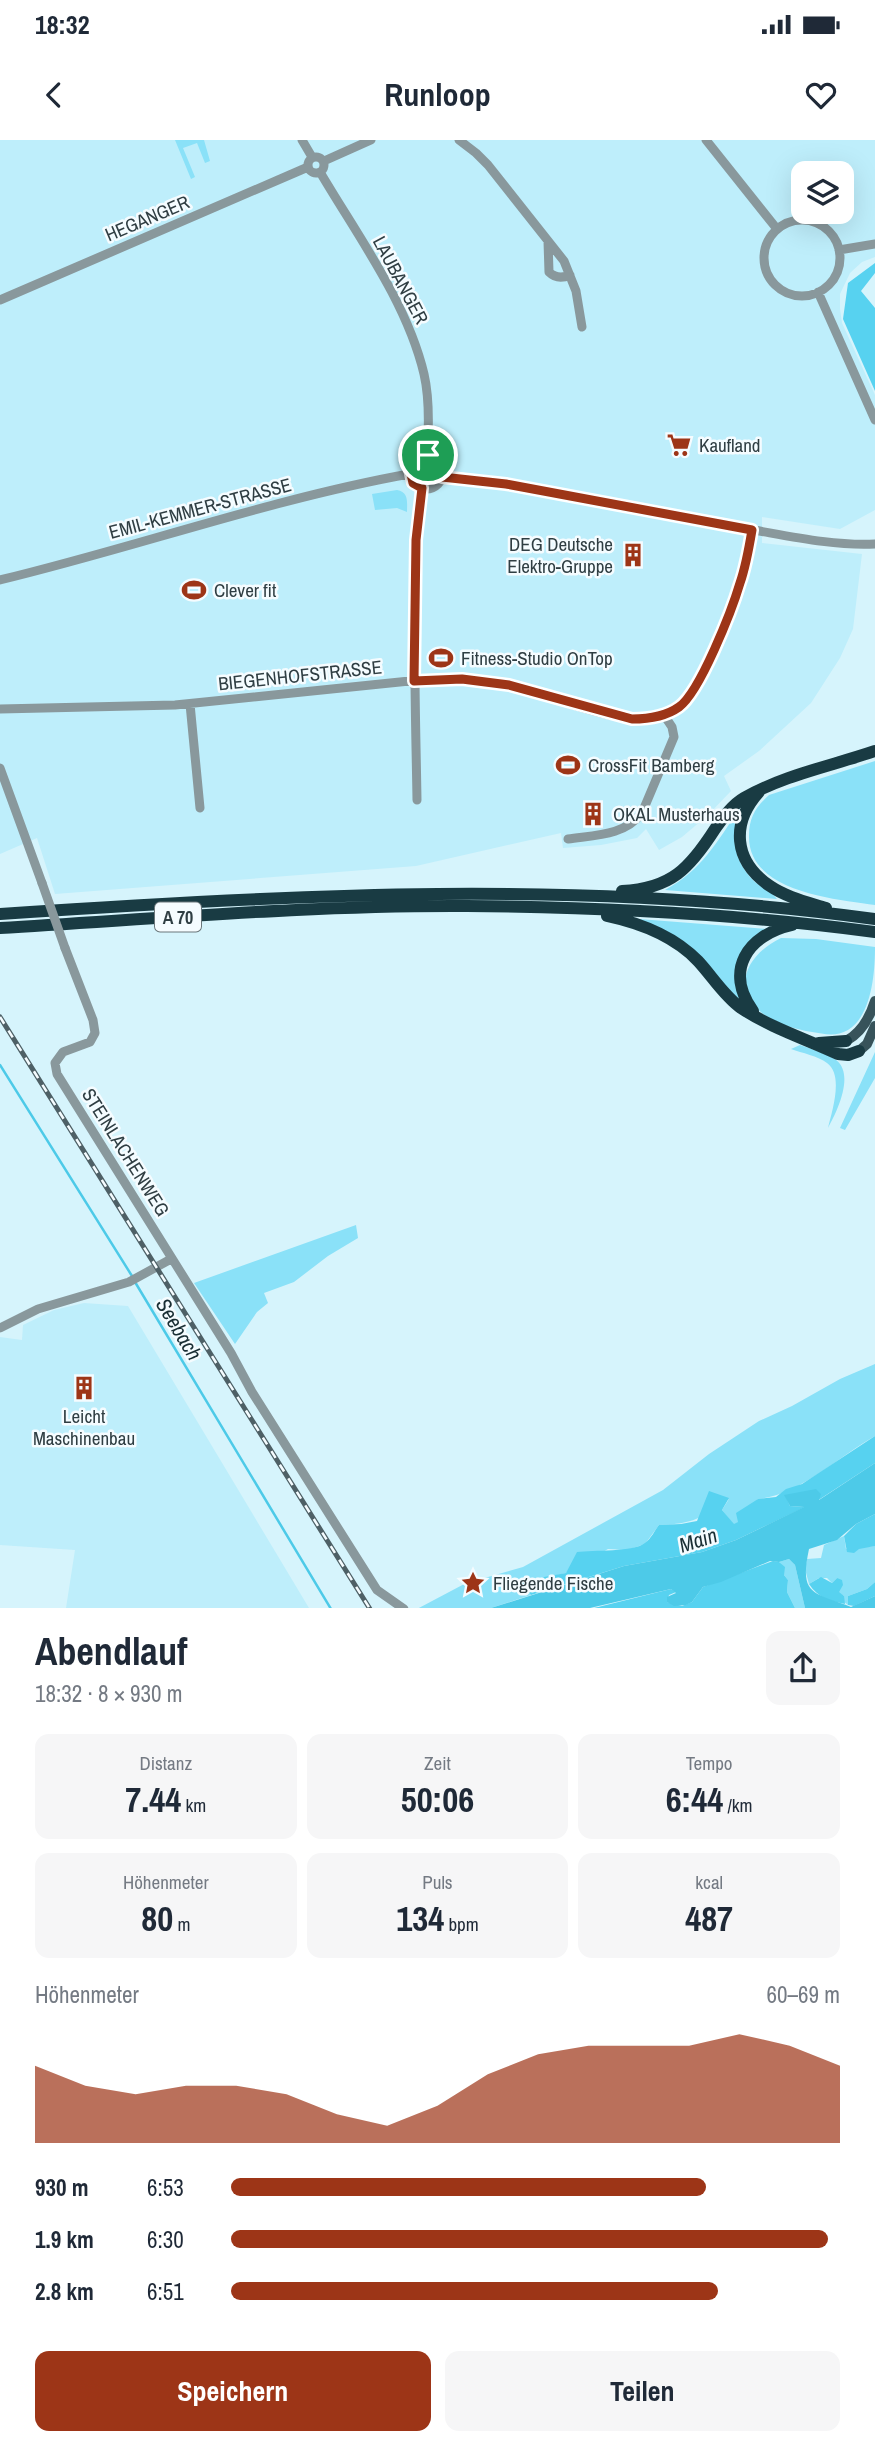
<!DOCTYPE html>
<html lang="de">
<head>
<meta charset="utf-8">
<style>
	body { margin:0; font-family:"Archivo Narrow",sans-serif; background:#f6f6f7; color:#1f2937; height:100vh; display:flex; flex-direction:column; font-size:26px; white-space:nowrap }
	* { box-sizing:border-box; margin:0 }
	p { font-size:23px; color:#747a83 }
	.icon { flex:none; width:38px; height:38px; fill:none; stroke:currentColor; stroke-width:2; stroke-linecap:round; stroke-linejoin:round }
	.map { position:relative; height:1468px; overflow:hidden }
	.drawer { display:flex; flex-direction:column; background:#fff; flex:1 }
	.drawer>* { flex:none }
	.tools { position:absolute; left:791px; top:21px; display:grid; gap:14px }
	.tools a { display:grid; place-items:center; width:63px; height:63px; border-radius:14px; background:#fff; box-shadow:0 7px 28px #0002; font-size:35px }
	.pin { position:absolute; display:grid; place-items:center; width:60px; height:60px; color:#fff; margin:-30px; border:4px solid #fff; border-radius:50%; box-shadow:0 2px 7px #0007 }
	.round { display:grid; place-items:center; flex:none; width:74px; height:74px; border-radius:14px; background:#f6f6f7 }
	.headline { display:flex; align-items:center; justify-content:space-between; height:119px; padding:0 35px }
	h1 { font-size:38px; font-weight:800; line-height:52px }
	.metrics { display:grid; grid-template-columns:repeat(3,1fr); gap:10px; height:119px; padding:7px 35px }
	.metrics div { display:grid; align-content:center; border-radius:14px; background:#f6f6f7; text-align:center }
	.metrics b { font-size:35px; font-weight:800 }
	.metrics small { font-size:19px; font-weight:400 }
	.metrics p { font-size:19px }
	.chart { height:196px; padding:14px 35px }
	.chart p { display:flex; justify-content:space-between }
	.chart svg { width:100%; height:126px; margin-top:7px; fill:#9d3517; opacity:.7 }
	.cta { display:flex; gap:14px; margin-top:auto; padding:14px 35px }
	.cta a { flex:1; height:80px; border-radius:14px; background:#9d3517; color:#fff; font-size:28px; font-weight:800; line-height:80px; text-align:center }
	.cta a+a { background:#f6f6f7; color:#1f2937 }
	ul { padding:0 35px; list-style:none; font-size:23px }
	li { display:grid; grid-template-columns:112px 84px 1fr; align-items:center; height:52px }
	li i { height:18px; border-radius:9px; background:#9d3517 }
	.status { display:flex; justify-content:space-between; align-items:center; height:49px; padding:0 35px; background:#fff; direction:ltr }
	.status svg { height:19px; fill:currentColor }
	header { display:flex; justify-content:space-between; align-items:center; height:91px; padding:0 35px; background:#fff; font-size:32px; font-weight:800 }
	.map>svg:first-child { display:block }
</style>
</head>
<body>
<div class="status"><b>18:32</b><svg viewBox="0 0 49 12"><path d="M0 12V9h3v3zM5 12V6h3v6zM10 12V3h3v9zM15 12V0h3v12zM26 1h20v11H26zM47 4h2v5h-2z"/></svg></div>
<header><svg class="icon" aria-label="back" viewBox="0 0 24 24"><path d="M15 5l-7 7 7 7"/></svg>Runloop<svg class="icon" aria-label="heart" viewBox="0 0 24 24"><path d="M12 20l-8-8c-3-5 5-10 8-4 3-6 11-1 8 4z"/></svg></header>
<div class="map">
<svg width="875" height="1469" viewBox="0 0 875 1469">
	<rect width="100%" height="100%" fill="#d6f4fc"/>
	<!-- built -->
	<path fill="#beeefb" fill-rule="evenodd" d="M0,0h875v117l-13,5 -12,11 -10,21v15l2,14 33,72v115l-35,19 -78,-12v26l100,11 -9,75 -13,29 -29,45 -52,48 -35,25 7,15 -23,24 -26,22 -23,13 -13,-21 -9,9 -36,7 -38,3 -2,-15 -145,33 -361,28 -18,-56 -37,16zM803,33h39v39h-39z
		M84,1163l44,3 181,302h-243l9,-58 -75,-5v-208l22,3 1,-15 31,-15z"/>
	<!-- green -->
	<path fill="#8ae1f8" d="M175,0h29l6,21 -5,2 -8,-20 -14,5 12,29 -4,2z
		M415 332a11 11 0 1 1 22 0a11 11 0 1 1-22 0Z
		M397,350c12,2 10,12 10,22l-10,-4 -22,2 -3,-16z
		M875,621v144c-40,-6 -127,-13 -126,-69 0,-19 7,-29 20,-41z
		M740,668c-10,28 -7,53 15,74 7,6 17,10 22,17l-112,-9c38,-21 51,-47 75,-82z
		M639,779l129,10 -19,16 -8,56 -2,1 -39,-45z
		M781,798l35,1 59,8c0,25 -3,68 -27,83 -12,7 -24,4 -36,2 -18,-3 -36,-8 -50,-19 -33,-28 -12,-60 19,-75z
		M800,905c11,4 26,8 36,15 19,14 1,52 -8,68 4,-17 16,-53 -1,-65 -9,-7 -25,-10 -36,-14z
		M875,912v26l-30,52 -5,-2z
		M356,1085l2,13 -30,18 -34,26 -30,11 4,10 -11,9 -22,32 -41,-61z
		M875,1224v72c-37,21 -76,59 -117,63l-19,23 -5,3 -12,-15 7,-11c-28,19 -35,25 -70,26l-14,19 -18,6 -19,-1 -42,24 -22,5 -4,9 -13,2 4,6 -40,13 -74,1 51,-27 -1,-2 14,-1 42,-12 140,-77 46,-36 50,-33 33,-15 48,-27z
		M844,1396l2,13 29,-3v36l-8,7 -19,7v9l-4,-3v-6l-5,-3 -2,-15 -5,5 -5,-5h-8l-10,6 -4,-15 2,-10 14,-1 3,-13z
		M789,1419l6,6 10,43h-10l-8,-16 1,-12 -4,-5v-7l-5,-6z"/>
	<!-- forest -->
	<path fill="#57d2f0" d="M875,123v10l-14,18 14,17v83l-32,-72 5,-36z
		M875,1296v27l-58,38 -32,-6 5,11 15,1 -69,33 -34,12 -78,14 -93,29 -5,-7 14,-1 -1,-5 5,-5 22,-4 11,-21c16,-2 57,0 68,-9 6,-4 10,-13 14,-18l22,-1 16,-3 12,-30 20,7 -7,12 12,14 4,-2 -2,-9 22,-14 18,-2 10,-8 16,-5z
		M875,1374v32l-16,3 -5,4 -7,-1 -3,-16 12,-12z
		M773,1421l6,1 6,5 -1,8 4,5 -1,12 8,16 -205,1 81,-20 5,3 -7,3 -2,7 15,4 10,-4 11,-15z
		M821,1437l11,6 5,-5 5,2 1,5 -4,7 5,4 1,8c-15,-3 -27,-6 -36,-20z
		M875,1442v14l-21,10 -6,-1v-9l19,-7z"/>
	<!-- water -->
	<path fill="#4dcae8" d="M875,1323v51l-19,10 -19,16 -28,9c-10,47 4,43 42,58l24,-11v12h-70l-10,-43 -6,-6 -10,3 -9,-1 -49,21 -18,5 -11,15 -6,3 -12,1 -7,-4v-5l9,-4 -5,-4 -81,19h-99l133,-42 78,-14 34,-12 68,-33 -14,-1 -6,-11 32,-6 5,5 -2,6z"/>
	<g fill="none" stroke-linecap="round" stroke-linejoin="round">
		<!-- stream -->
		<path stroke="#4dcae8" stroke-width="2.5" d="M0,925l132,211
			M135,1142l196,327"/>
		<!-- minor -->
		<path stroke="#89989c" stroke-width="9" d="M302,0l10,17
			M459,0l17,13 12,12 76,96 12,30 6,36
			M706,0l71,89
			M308 25a8 8 0 1 1 16 0a8 8 0 1 1-16 0Z
			M324,21l47,-21
			M320,32c37,63 87,130 104,202 6,26 5,54 3,81
			M764 118a38 38 0 1 1 76 0a38 38 0 1 1-76 0Z
			M548,101l1,31c6,6 14,6 21,3
			M839,110l36,-6
			M818,152l57,128
			M0,160l308,-133
			M409 332a17 17 0 1 1 34 0a17 17 0 1 1-34 0Z
			M442,337c103,9 204,35 306,52 41,7 85,17 127,15
			M0,440c137,-33 271,-81 409,-106
			M190,564l10,104
			M0,569l175,-4 254,-26c27,0 54,0 80,6 48,10 126,54 170,22 18,-13 27,-41 35,-60 17,-40 30,-74 38,-117
			M0,628l42,115
			M417,660c-1,-63 -3,-125 -2,-188 0,-42 0,-83 7,-124
			M568,699c27,-4 56,-3 74,-26l32,-76 -2,-10 -8,-12
			M65,808l28,72 2,13 -5,9 -27,10 -8,11 2,11 174,279 21,39 125,198 27,19
			M0,1188l38,-19 91,-27 42,-23"/>
		<!-- major -->
		<path stroke="#37535a" stroke-width="10" d="M846,901c15,-8 24,-24 29,-40
			M859,911l8,-7 8,-18"/>
		<!-- highway -->
		<path stroke="#193b43" stroke-width="12" d="M759,652c-28,31 -26,69 11,94 16,11 37,16 56,22
			M622,751c49,-2 68,-23 93,-62 8,-11 17,-24 29,-31 40,-23 87,-32 131,-47
			M0,774c291,-20 585,-35 875,5
			M607,776c33,7 67,20 91,45 14,15 26,35 43,47 30,20 65,31 97,46l10,1 11,-4
			M0,788c155,-9 311,-23 467,-22 136,1 273,8 408,26
			M753,871c-29,-40 -6,-76 39,-86
			M819,903l27,-2"/>
		<!-- rail casing -->
		<g stroke="#4e6066" stroke-width="5">
			<path id="rail" d="M0,877l370,592"/>
		</g>
		<!-- rail -->
		<use href="#rail" stroke="#f5fcff" stroke-width="2.5" stroke-dasharray="8" stroke-linecap="butt"/>
		<!-- minor-bridge -->
		<path stroke="#89989c" stroke-width="9" d="M42,743l23,65"/>
	</g>
	<g fill="none" stroke-linecap="round" stroke-linejoin="round">
		<!-- route casing -->
		<g stroke="#fff" stroke-width="14">
			<path id="route" d="M428,315c11,4 15,10 14,22l64,7 246,46c-3,18 -6,36 -12,53 -8,27 -40,109 -61,124 -14,10 -31,12 -47,12l-123,-34 -47,-6 -48,2 2,-141 6,-52 -9,-5 -3,-14 7,-11z"/>
		</g>
		<!-- route -->
		<use href="#route" stroke="#9d3517" stroke-width="9"/>
	</g>
	<!-- icons -->
	<defs>
		<g id="supermarket-bare" transform="scale(1.89)"><path d="M-6-5.5h2.5l.6 2H6L4.5 2H-2.5L-4.4-4H-6ZM-1.5 3.2a1.3 1.3 0 1 0 .1 0ZM3 3.2a1.3 1.3 0 1 0 .1 0Z" fill="#9d3517" stroke="#f5fcff" stroke-width="2.5" paint-order="stroke"/></g>
		<g id="building-bare" transform="scale(1.89)"><path d="M-4-6H4V6H1V3H-1V6H-4ZM-2.5-4.3h1.7v1.8h-1.7ZM.8-4.3h1.7v1.8H.8ZM-2.5-1h1.7V.8h-1.7ZM.8-1h1.7V.8H.8Z" fill="#9d3517" stroke="#f5fcff" stroke-width="2.5" paint-order="stroke"/></g>
		<g id="stadium-bare" transform="scale(1.89)"><path d="M0-5a6.5 5 0 1 0 0 10a6.5 5 0 1 0 0-10ZM-3.5-1.8h7v3.6h-7Z" fill="#9d3517" stroke="#f5fcff" stroke-width="2.5" paint-order="stroke"/></g>
		<g id="sight-bare" transform="scale(1.89)"><path d="M0-6L1.8-2.2L6-1.7L2.9 1.2L3.7 5.4L0 3.3L-3.7 5.4L-2.9 1.2L-6-1.7L-1.8-2.2Z" fill="#9d3517" stroke="#f5fcff" stroke-width="2.5" paint-order="stroke"/></g>
	</defs>
	<g fill-rule="evenodd">
		<use href="#supermarket-bare" x="679" y="305"/>
		<use href="#building-bare" x="633" y="415"/>
		<use href="#stadium-bare" x="194" y="450"/>
		<use href="#stadium-bare" x="441" y="518"/>
		<use href="#stadium-bare" x="568" y="625"/>
		<use href="#building-bare" x="593" y="674"/>
		<use href="#building-bare" x="84" y="1248"/>
		<use href="#sight-bare" x="473" y="1443"/>
	</g>
	<g text-anchor="middle" dominant-baseline="central" stroke-width="5" stroke-linejoin="round" paint-order="stroke">
		<!-- shield labels -->
		<rect fill="#f5fcff" stroke="#6a777b" stroke-width="2" x="155" y="762.5" width="46" height="29" rx="5"/>
		<g font-size="18" font-weight="bold" fill="#2f3e43">
			<text x="178" y="777">A 70</text>
		</g>
		<!-- street labels -->
		<g font-size="19" fill="#2f3e43" stroke="#f5fcff">
			<text transform="translate(147 78) rotate(-23)">HEGANGER</text>
			<text transform="translate(401 140) rotate(62)">LAUBANGER</text>
			<text transform="translate(200 368) rotate(-15)">EMIL-KEMMER-STRASSE</text>
			<text transform="translate(300 535) rotate(-6)">BIEGENHOFSTRASSE</text>
			<text transform="translate(126 1012) rotate(58)">STEINLACHENWEG</text>
		</g>
		<!-- poi labels -->
		<g font-size="19" fill="#2f3e43" stroke="#f5fcff" text-anchor="start">
			<text x="699" y="305">Kaufland</text>
			<text x="613" y="404" text-anchor="end">DEG Deutsche<tspan x="613" dy="22">Elektro-Gruppe</tspan></text>
			<text x="214" y="450">Clever fit</text>
			<text x="461" y="518">Fitness-Studio OnTop</text>
			<text x="588" y="625">CrossFit Bamberg</text>
			<text x="613" y="674">OKAL Musterhaus</text>
			<text x="84" y="1276" text-anchor="middle">Leicht<tspan x="84" dy="22">Maschinenbau</tspan></text>
			<text x="493" y="1443">Fliegende Fische</text>
		</g>
		<!-- water labels -->
		<g font-size="21" font-style="italic" fill="#192e34" stroke="#f5fcff">
			<text transform="translate(179 1189) rotate(59)">Seebach</text>
			<text transform="translate(698 1400) rotate(-18)">Main</text>
		</g>
	</g>
</svg>
<div class="tools">
<a><svg class="icon" aria-label="layers" viewBox="0 0 24 24"><path d="M12 4l9 5-9 5-9-5zM3 14l9 5 9-5"/></svg></a>
</div>
<div class="pin" style="left:428px;top:315px;background:#1e9e55"><svg class="icon" aria-label="arrive" viewBox="0 0 24 24"><path d="M6 21V4h12l-3 4 3 4H6"/></svg></div>
</div>
<section class="drawer">
<div class="headline"><div><h1>Abendlauf</h1><p>18:32 · 8 × 930 m</p></div><a class="round"><svg class="icon" aria-label="share" viewBox="0 0 24 24"><path d="M12 15V3M7 8l5-5 5 5M5 13v7h14v-7"/></svg></a></div>
<div class="metrics">
<div><p>Distanz</p><b>7.44<small> km</small></b></div>
<div><p>Zeit</p><b>50:06</b></div>
<div><p>Tempo</p><b>6:44<small> /km</small></b></div>
</div>
<div class="metrics">
<div><p>Höhenmeter</p><b>80<small> m</small></b></div>
<div><p>Puls</p><b>134<small> bpm</small></b></div>
<div><p>kcal</p><b>487</b></div>
</div>
<div class="chart"><p><span>Höhenmeter</span>60–69 m</p>
<svg viewBox="0 0 160 44" preserveAspectRatio="none"><path d="M0 44V17L10 24L20 27L30 24L40 24L50 27L60 34L70 38L80 31L90 20L100 13L110 10L120 10L130 10L140 6L150 10L160 17V44z"/></svg>
</div>
<ul>
<li><b>930 m</b>6:53<i style="width:78%"></i></li>
<li><b>1.9 km</b>6:30<i style="width:98%"></i></li>
<li><b>2.8 km</b>6:51<i style="width:80%"></i></li>
</ul>
<div class="cta"><a>Speichern</a><a>Teilen</a></div>
</section>
</body>
</html>
